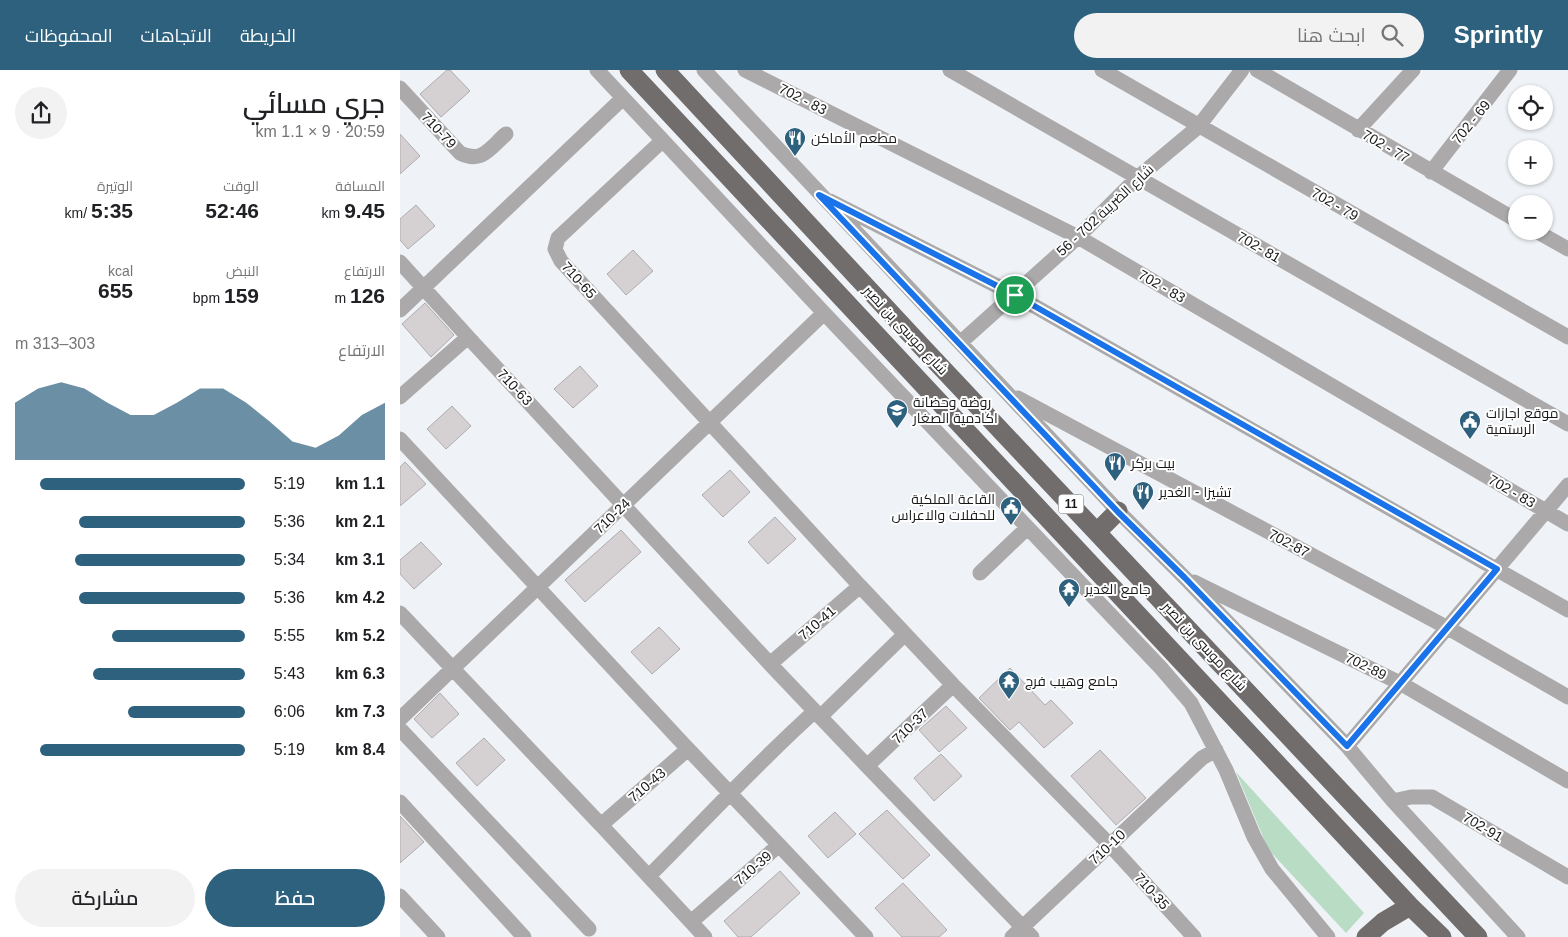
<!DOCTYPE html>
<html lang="ar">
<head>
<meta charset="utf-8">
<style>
	body { margin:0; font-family:Arial,Cairo,sans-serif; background:#f2f2f2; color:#202124; direction:rtl; height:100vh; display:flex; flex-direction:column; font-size:19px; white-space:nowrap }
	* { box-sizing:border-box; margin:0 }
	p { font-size:16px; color:#757577 }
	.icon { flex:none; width:28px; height:28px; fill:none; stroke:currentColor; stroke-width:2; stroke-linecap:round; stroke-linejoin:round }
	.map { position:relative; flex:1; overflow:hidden; direction:ltr }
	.details { display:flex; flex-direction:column; background:#fff; width:400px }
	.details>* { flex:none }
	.controls { position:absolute; left:1108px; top:15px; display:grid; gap:10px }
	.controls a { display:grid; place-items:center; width:45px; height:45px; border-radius:50%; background:#fff; box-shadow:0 1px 4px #0004; font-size:25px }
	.pin { position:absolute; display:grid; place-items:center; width:42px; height:42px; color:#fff; margin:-21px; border:2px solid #fff; border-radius:50%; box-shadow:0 1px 5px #0007 }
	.round { display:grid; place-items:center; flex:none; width:52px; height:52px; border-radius:26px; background:#f2f2f2 }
	.head { display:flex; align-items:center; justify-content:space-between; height:85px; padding:0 15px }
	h1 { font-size:28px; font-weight:600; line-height:38px }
	.metrics { display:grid; grid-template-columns:repeat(3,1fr); gap:8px; height:85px; padding:5px 15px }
	.metrics div { display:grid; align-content:center }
	.metrics b { font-size:21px; font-weight:600 }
	.metrics small { font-size:14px; font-weight:400 }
	.metrics p { font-size:14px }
	.chart { height:140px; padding:10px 15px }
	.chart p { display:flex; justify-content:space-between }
	.chart svg { width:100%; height:90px; margin-top:5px; fill:#2d617e; opacity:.7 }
	.button { display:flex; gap:10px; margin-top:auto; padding:10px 15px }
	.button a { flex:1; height:58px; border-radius:30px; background:#2d617e; color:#fff; font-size:20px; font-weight:600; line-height:58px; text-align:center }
	.button a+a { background:#f2f2f2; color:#202124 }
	ul { padding:0 15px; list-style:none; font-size:16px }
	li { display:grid; grid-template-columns:80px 60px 1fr; align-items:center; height:38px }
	li i { height:12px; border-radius:6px; background:#2d617e }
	header { display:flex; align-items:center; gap:30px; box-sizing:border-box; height:70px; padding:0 25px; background:#2d617e; color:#fff }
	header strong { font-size:24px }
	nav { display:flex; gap:28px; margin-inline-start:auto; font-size:18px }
	.search { width:350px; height:45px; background:#f2f2f2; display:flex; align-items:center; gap:12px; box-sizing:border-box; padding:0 18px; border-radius:28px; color:#757577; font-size:19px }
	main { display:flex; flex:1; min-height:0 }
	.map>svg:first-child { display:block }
</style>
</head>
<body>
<header>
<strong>Sprintly</strong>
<div class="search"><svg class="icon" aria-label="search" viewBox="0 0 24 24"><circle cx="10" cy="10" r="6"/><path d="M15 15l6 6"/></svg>ابحث هنا</div>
<nav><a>الخريطة</a><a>الاتجاهات</a><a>المحفوظات</a></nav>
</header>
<main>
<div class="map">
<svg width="1168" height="867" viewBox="0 0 1168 867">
	<rect width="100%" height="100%" fill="#eff2f6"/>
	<!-- green -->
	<path fill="#b9dcc4" d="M836,702l128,141 -18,20 -78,-84z"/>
	<!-- building -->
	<path fill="#d5d0d2" stroke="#b0abae" d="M47,0h3l20,21 -29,26 -21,-23z
		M0,64l20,22 -20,18z
		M16,135l19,21 -27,23 -8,-9v-21z
		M233,180l20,21 -27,24 -19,-21z
		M25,233l29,32 -23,22 -29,-33z
		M180,296l18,20 -25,22 -19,-19z
		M52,336l19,20 -25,23 -19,-20z
		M5,392l21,22 -26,22v-39z
		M330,400l20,22 -27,25 -21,-22z
		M375,447l21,22 -28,25 -20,-22z
		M221,460l20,22 -56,50 -20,-22z
		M21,472l21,22 -28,25 -14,-15v-14z
		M259,557l21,22 -28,25 -21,-22z
		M610,598l35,37 6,-5 22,23 -29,25 -25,-26 -9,8 -31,-32z
		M40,623l19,21 -27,24 -18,-19z
		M546,636l21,22 -28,24 -20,-22z
		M84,668l21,22 -28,26 -21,-23z
		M700,680l46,48 -30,27 -45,-49z
		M541,684l21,22 -28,25 -20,-23z
		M487,740l43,45 -27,24 -44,-45z
		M435,742l21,22 -28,24 -20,-22z
		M0,746l24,26 -24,21z
		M380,801l20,22 -49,44h-13l-14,-16z
		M503,813l44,47 -8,7h-37l-27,-29z"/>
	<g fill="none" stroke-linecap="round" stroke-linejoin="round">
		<!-- minor -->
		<path stroke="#aba9a9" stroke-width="15" d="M197,0l227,243 337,355 30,35 35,67 28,67 18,32 56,68
			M304,0l414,441 67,67 162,168 46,55 125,136
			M345,0l333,167 490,287
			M550,0l618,354
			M702,0l466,267
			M857,0l259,150
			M0,18l60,65c22,11 30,-5 46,-19
			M958,60l55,-60
			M1031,102l79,-102
			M430,131l185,94 553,315
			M1136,161l32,18
			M0,192l68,75
			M0,240l223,-212
			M560,273l118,-106 59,-59 61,-51 44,-57
			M0,327l68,-60 302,327 90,-78 -299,-325 -6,-12 3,-11 104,-97
			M618,328l430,230 120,69
			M0,369l288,310 -87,76 -201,-212
			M580,503l47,-45
			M794,512l206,101 168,98
			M460,516l93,99
			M370,594l97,102
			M420,647l85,-83
			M0,649l424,-406
			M0,659l189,200
			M947,676l221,-261
			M288,679l91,96
			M993,731l18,-4h21l136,80
			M0,732l124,135
			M201,755l90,97
			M249,806c55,-55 108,-113 166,-165
			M0,826l38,41
			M305,867l-14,-15 88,-77 87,92
			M612,867l190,-179 14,-8
			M632,867l-165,-171 86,-81 157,160 84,92"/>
		<!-- major -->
		<path stroke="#716d6c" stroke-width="19" d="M229,0l781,836 32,31
			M265,0l259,279 554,588
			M697,462l21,-21
			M966,867l17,-15 27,-16"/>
	</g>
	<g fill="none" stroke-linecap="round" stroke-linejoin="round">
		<!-- route casing -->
		<g stroke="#fff" stroke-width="10">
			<path id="route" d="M419,125l196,100 482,274 -150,177 -162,-168 -67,-66z"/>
		</g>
		<!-- route -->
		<use href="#route" stroke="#1a73e8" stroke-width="6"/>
	</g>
	<!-- icons -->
	<defs>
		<g id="restaurant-pin" transform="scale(1.125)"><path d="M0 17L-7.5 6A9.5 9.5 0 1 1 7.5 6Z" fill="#2d617e" stroke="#fff"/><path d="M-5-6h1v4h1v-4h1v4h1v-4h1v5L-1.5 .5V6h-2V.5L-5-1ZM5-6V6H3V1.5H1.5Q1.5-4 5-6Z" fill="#fff"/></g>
		<g id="school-pin" transform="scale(1.125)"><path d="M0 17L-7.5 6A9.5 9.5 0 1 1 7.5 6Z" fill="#2d617e" stroke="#fff"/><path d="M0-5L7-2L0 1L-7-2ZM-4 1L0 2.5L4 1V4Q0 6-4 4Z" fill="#fff"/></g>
		<g id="civic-pin" transform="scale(1.125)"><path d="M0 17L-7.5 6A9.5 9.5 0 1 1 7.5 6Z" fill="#2d617e" stroke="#fff"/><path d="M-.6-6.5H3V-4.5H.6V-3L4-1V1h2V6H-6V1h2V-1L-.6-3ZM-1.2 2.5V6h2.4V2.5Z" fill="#fff"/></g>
		<g id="temple-pin" transform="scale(1.125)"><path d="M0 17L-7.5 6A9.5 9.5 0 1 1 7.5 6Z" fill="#2d617e" stroke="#fff"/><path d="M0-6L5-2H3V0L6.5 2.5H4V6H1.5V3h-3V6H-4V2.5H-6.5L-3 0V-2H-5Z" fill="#fff"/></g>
	</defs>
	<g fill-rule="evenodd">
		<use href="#restaurant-pin" x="395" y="68"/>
		<use href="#school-pin" x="497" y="340"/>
		<use href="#civic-pin" x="1070" y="351"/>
		<use href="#restaurant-pin" x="715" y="393"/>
		<use href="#restaurant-pin" x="743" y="422"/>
		<use href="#civic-pin" x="611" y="437"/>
		<use href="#temple-pin" x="669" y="519"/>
		<use href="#temple-pin" x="609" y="611"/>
	</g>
	<g text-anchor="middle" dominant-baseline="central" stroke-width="4" stroke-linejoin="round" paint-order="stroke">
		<!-- shield labels -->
		<rect fill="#fff" stroke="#5d5d5e" stroke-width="1" x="658.5" y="424.5" width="25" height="19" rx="4"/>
		<g font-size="12" font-weight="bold" fill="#171819">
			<text x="671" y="434">11</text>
		</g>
		<!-- street labels -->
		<g font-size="14" fill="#171819" stroke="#fff">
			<text transform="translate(403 29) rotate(27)">702 - 83</text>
			<text transform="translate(1071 52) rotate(-51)">702 - 69</text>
			<text transform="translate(39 60) rotate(47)">710-79</text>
			<text transform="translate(986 76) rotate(30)">702 - 77</text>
			<text transform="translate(935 134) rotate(30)">702 - 79</text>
			<text transform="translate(705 140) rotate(-43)">شارع الضريبة 702 - 56</text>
			<text transform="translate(859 177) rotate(30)">702- 81</text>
			<text transform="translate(179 210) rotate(48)">710-65</text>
			<text transform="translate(762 216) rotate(30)">702 - 83</text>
			<text transform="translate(506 260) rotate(47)">شارع موسى بن نصير</text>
			<text transform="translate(115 317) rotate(47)">710-63</text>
			<text transform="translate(1112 421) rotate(30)">702 - 83</text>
			<text transform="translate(212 446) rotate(-44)">710-24</text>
			<text transform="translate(889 473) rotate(28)">702-87</text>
			<text transform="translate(417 553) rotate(-41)">710-41</text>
			<text transform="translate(805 576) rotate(47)">شارع موسى بن نصير</text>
			<text transform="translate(966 596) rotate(26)">702-89</text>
			<text transform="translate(510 656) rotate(-44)">710-37</text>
			<text transform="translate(247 715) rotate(-41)">710-43</text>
			<text transform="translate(1083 757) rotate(31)">702-91</text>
			<text transform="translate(707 777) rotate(-43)">710-10</text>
			<text transform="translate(353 798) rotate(-41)">710-39</text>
			<text transform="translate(752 821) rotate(48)">710-35</text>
		</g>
		<!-- poi labels -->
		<g font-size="14" fill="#171819" stroke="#fff" text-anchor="start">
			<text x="411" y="68">مطعم الأماكن</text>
			<text x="513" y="332">روضة وحضانة<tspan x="513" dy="16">اكادمية الصغار</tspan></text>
			<text x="1086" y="343">موقع اجازات<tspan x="1086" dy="16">الرستمية</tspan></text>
			<text x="731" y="393">بيت بركر</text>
			<text x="759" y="422">تشيزا - الغدير</text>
			<text x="595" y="429" text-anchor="end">القاعة الملكية<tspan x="595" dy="16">للحفلات والاعراس</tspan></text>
			<text x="685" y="519">جامع الغدير</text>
			<text x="625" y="611">جامع وهيب فرج</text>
		</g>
	</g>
</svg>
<div class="controls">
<a><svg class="icon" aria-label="locate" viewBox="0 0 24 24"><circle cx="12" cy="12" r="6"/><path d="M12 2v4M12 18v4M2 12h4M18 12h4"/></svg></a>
<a>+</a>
<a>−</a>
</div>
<div class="pin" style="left:615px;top:225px;background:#1e9e55"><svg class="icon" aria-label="arrive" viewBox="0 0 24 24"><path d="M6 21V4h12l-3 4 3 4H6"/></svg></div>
</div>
<section class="details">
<div class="head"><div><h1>جري مسائي</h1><p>20:59 · 9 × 1.1 km</p></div><a class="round"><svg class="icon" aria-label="share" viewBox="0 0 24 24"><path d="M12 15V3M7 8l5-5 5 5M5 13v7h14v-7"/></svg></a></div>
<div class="metrics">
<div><p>المسافة</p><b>9.45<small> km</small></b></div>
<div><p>الوقت</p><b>52:46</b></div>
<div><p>الوتيرة</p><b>5:35<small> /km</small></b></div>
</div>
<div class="metrics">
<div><p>الارتفاع</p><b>126<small> m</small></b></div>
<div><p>النبض</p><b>159<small> bpm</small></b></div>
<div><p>kcal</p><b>655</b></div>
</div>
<div class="chart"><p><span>الارتفاع</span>303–313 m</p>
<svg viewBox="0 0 160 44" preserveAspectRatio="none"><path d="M0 44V16L10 9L20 6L30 9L40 16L50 22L60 22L70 16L80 9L90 9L100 16L110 25L120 35L130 38L140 32L150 22L160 16V44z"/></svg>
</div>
<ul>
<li><b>1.1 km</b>5:19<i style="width:89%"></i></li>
<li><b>2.1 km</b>5:36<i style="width:72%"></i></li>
<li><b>3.1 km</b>5:34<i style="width:74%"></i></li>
<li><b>4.2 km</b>5:36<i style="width:72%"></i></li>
<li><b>5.2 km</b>5:55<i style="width:58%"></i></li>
<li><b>6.3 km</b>5:43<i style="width:66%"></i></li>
<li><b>7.3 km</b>6:06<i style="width:51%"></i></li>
<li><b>8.4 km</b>5:19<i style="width:89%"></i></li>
</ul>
<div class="button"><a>حفظ</a><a>مشاركة</a></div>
</section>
</main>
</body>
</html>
